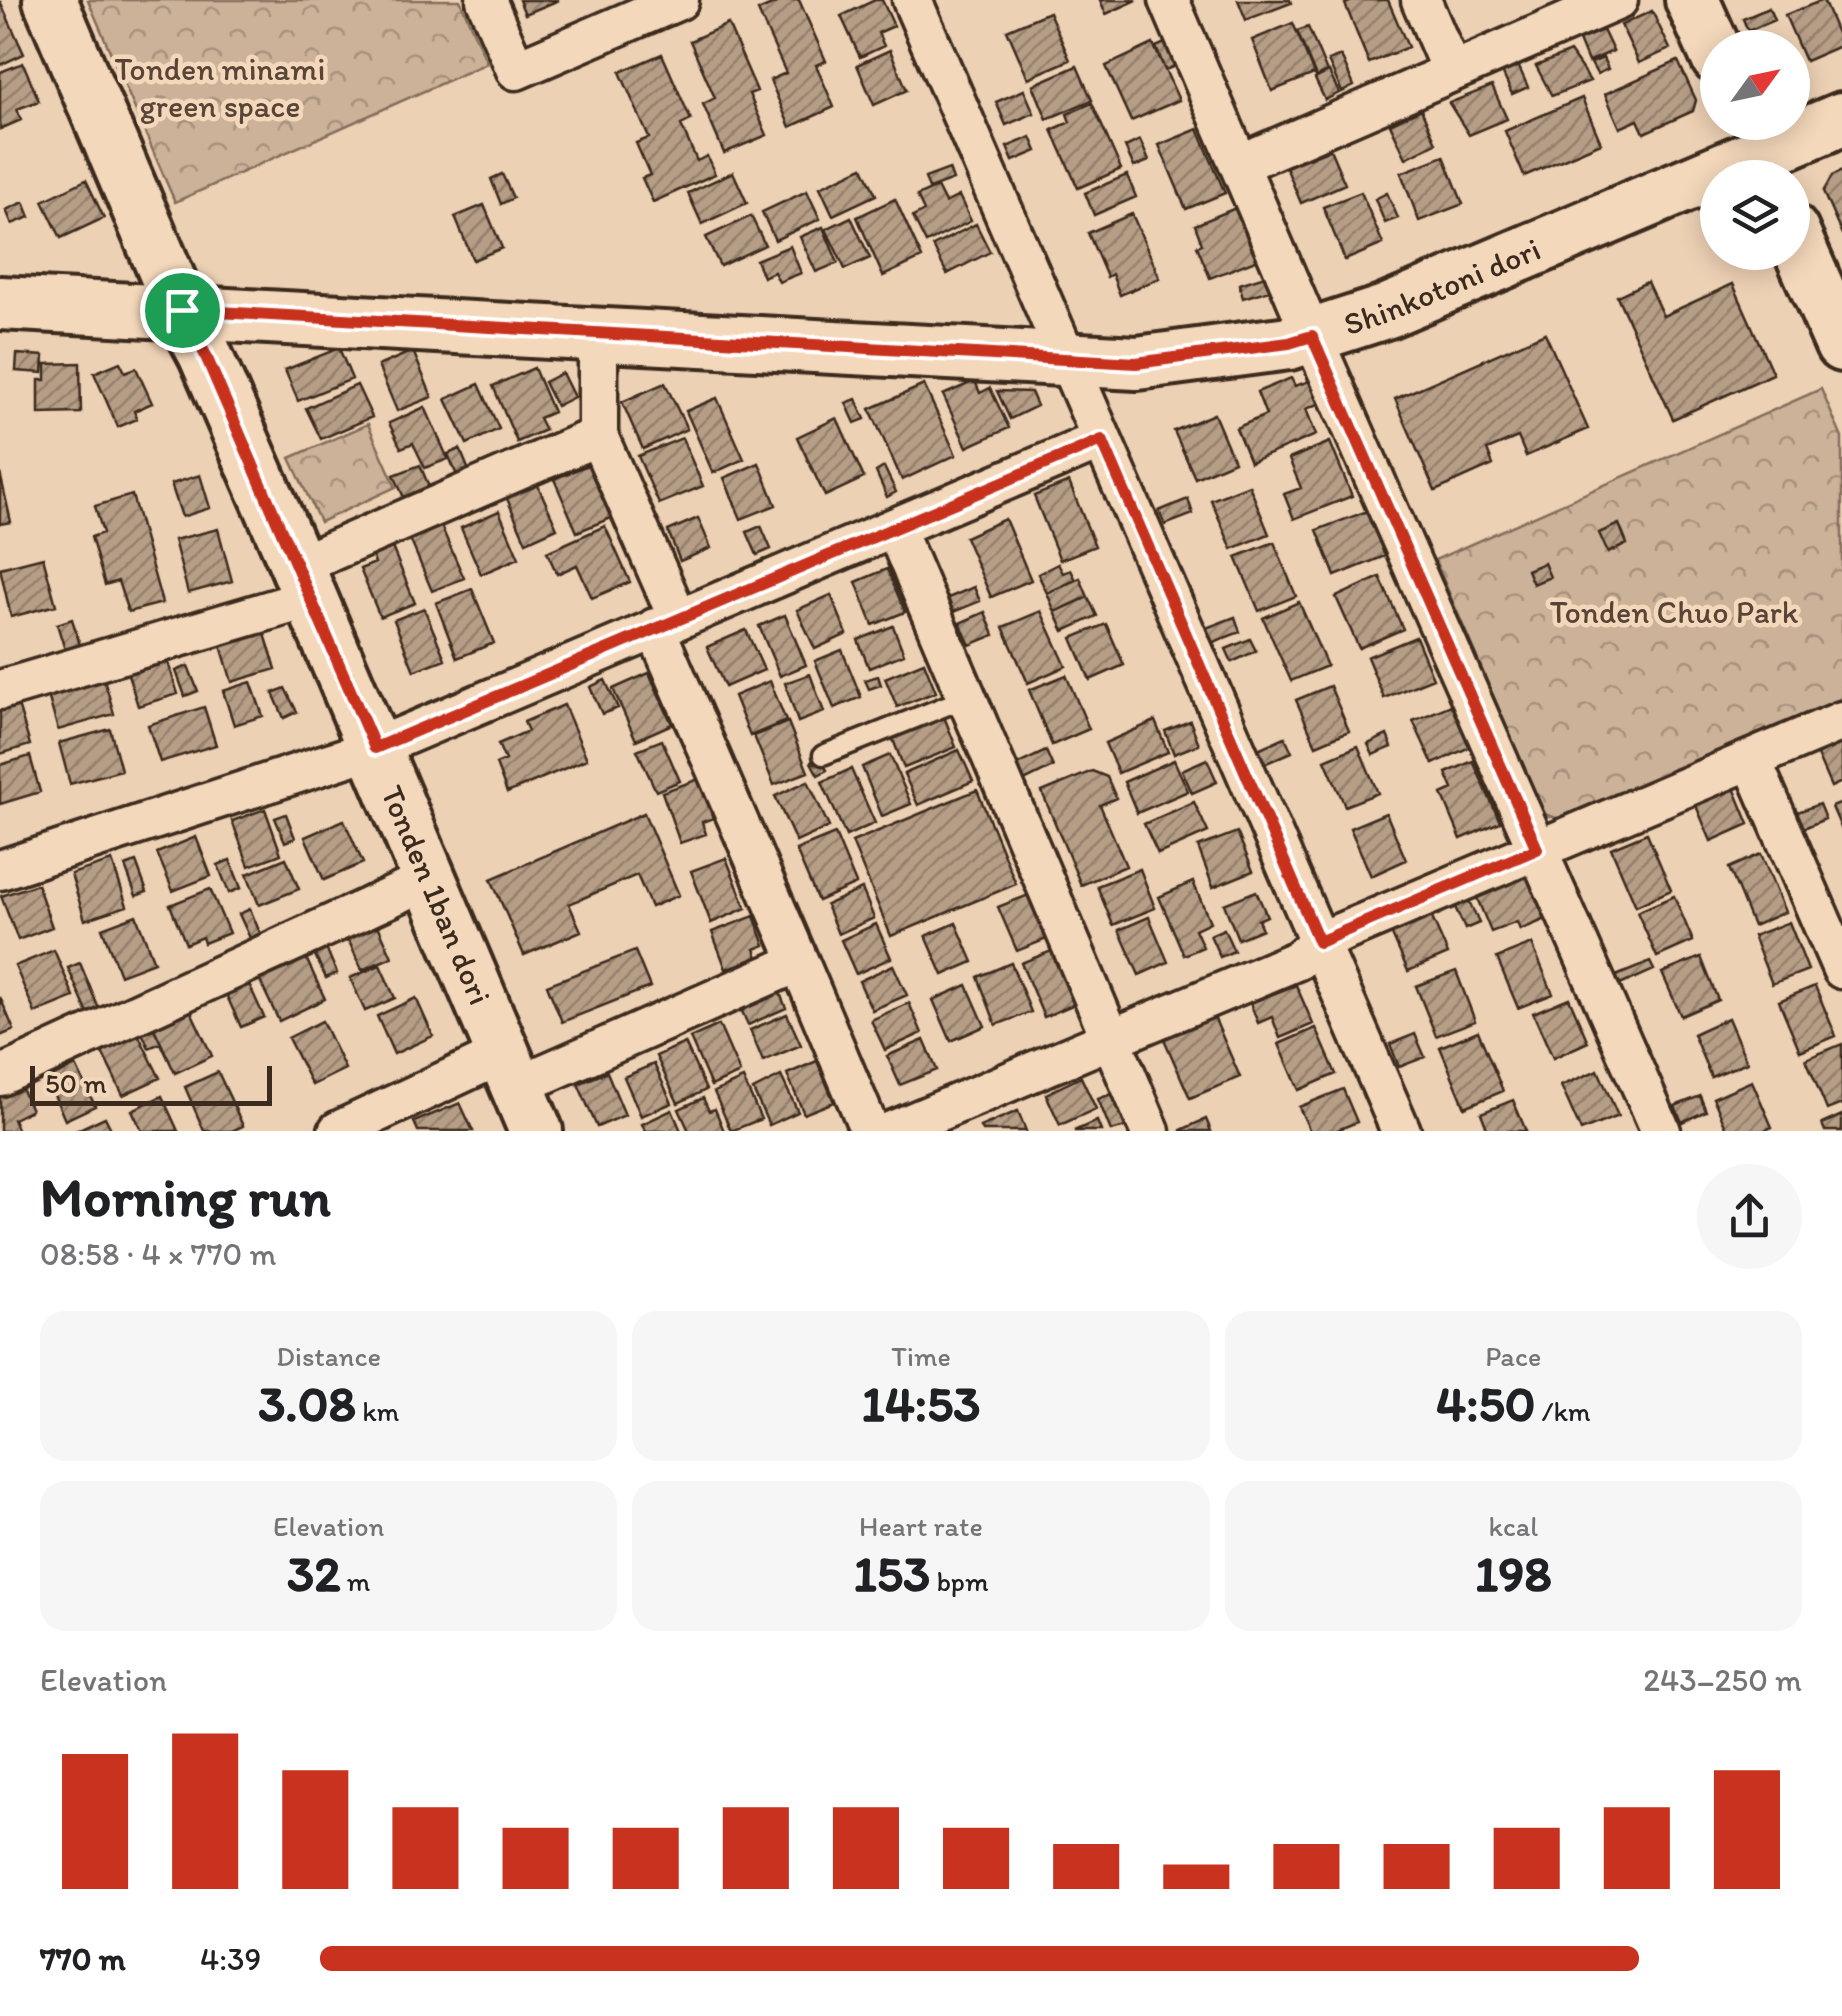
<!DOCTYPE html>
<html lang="en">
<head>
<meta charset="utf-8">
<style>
	body { margin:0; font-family:Itim,sans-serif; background:#f6f6f6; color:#202124; height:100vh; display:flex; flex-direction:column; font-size:38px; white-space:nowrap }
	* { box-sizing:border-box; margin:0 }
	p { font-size:32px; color:#757577 }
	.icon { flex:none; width:55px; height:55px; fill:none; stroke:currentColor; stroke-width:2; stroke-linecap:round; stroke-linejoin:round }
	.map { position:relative; height:1131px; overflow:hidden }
	.details { display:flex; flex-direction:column; background:#fff; flex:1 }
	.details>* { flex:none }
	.needle { width:65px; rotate:57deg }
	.controls { position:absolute; left:1700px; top:30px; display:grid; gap:20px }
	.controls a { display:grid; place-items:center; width:110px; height:110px; border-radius:50%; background:#fff; box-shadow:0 5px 25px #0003; font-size:50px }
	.scale { position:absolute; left:30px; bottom:25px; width:242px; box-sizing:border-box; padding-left:10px; border:5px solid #3b2a1e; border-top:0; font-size:28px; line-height:35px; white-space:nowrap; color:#3b2a1e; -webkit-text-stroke:8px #f4d8bb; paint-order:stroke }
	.pin { position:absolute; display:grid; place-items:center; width:85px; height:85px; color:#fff; margin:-42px; border:5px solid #fff; border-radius:50%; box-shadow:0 2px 10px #0007 }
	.round { display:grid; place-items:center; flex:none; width:105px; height:105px; border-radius:52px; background:#f6f6f6 }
	.summary { display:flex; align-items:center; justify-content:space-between; height:170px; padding:0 40px }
	h1 { font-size:55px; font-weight:700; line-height:75px }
	.metrics { display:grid; grid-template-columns:repeat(3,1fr); gap:15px; height:170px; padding:10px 40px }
	.metrics div { display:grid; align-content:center; border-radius:25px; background:#f6f6f6; text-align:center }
	.metrics b { font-size:50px; font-weight:700 }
	.metrics small { font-size:28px; font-weight:400 }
	.metrics p { font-size:28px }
	.chart { height:280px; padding:20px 40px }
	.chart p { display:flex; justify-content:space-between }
	.chart svg { width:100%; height:180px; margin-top:10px; stroke:#c8321e; stroke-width:6 }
	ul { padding:0 40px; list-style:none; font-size:32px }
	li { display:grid; grid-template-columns:160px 120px 1fr; align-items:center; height:75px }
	li i { height:25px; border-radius:12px; background:#c8321e }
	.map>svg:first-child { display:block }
</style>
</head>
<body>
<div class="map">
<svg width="1842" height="1131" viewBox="0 0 1842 1131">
	<defs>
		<pattern id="forest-crowns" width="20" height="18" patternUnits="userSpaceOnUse" patternTransform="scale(2.5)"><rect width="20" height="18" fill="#ccb299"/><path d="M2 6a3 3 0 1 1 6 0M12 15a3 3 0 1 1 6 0" fill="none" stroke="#a7917c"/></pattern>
		<pattern id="building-hatch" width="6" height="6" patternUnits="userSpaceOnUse" patternTransform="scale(2.5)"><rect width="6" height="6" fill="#b59d86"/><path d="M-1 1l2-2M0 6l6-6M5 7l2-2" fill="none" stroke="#94806d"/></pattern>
	</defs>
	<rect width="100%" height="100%" fill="#edd1b5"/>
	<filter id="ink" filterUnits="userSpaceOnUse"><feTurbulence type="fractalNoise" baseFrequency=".01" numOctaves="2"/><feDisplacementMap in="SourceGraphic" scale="20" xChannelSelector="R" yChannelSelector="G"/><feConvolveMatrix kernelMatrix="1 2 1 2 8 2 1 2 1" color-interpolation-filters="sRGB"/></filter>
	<g filter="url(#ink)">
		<!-- forest -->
		<path fill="url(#forest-crowns)" stroke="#846e5c" stroke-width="2.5" d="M88,0h372l27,63 -312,139z
			M1821,389l21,49v260l-282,121 -16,-5 -109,-254z
			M368,424l28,63 -76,35 -30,-64z"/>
		<!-- building -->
		<path fill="url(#building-hatch)" stroke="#3b2a1e" stroke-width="2.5" d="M519,0h40l-34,14z
			M783,0h16l27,61 -10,4 18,42 -44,20 -20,-47 16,-7 -28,-62z
			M875,0h7l12,26 -16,7 6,13 -24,11 -19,-41z
			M1100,0h37l-31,14z
			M1238,0h52l1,3 -45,17z
			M1354,0h34l20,47 -39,16 -24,-59z
			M1823,0l19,45 -37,16 -20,-46z
			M0,1l24,53 -24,11z
			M1769,8l5,12 -26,11 -5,-12z
			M1652,11l18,38 -31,14 -18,-38z
			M1049,12l21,48 -42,18 -21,-48z
			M1293,23l21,51 -42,17 -20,-51z
			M728,24l29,67 -8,3 18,41 -43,18 -21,-49 12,-6 -25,-57z
			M1308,27l19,45 -11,5 -19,-46z
			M1603,30l10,21 -25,11 -9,-22z
			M1165,43l10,23 -10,4 -9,-23z
			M1153,44l26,56 -48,21 -25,-55z
			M890,50l17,40 -33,15 -17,-40z
			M1570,52l20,29 -38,15 -16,-30z
			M662,54l29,66 -10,5 16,36 10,-5 8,18 -62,28 -11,-24 8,-3 -14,-32 13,-5 -29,-66z
			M1341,56l13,30 -12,6 -14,-31z
			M1603,58l5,11 -11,5 -6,-11z
			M1678,61l18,39 -3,11 -49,22 -6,-13 -18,8 -15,-34z
			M23,63l16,38 -22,8 4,11 -21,9v-57z
			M1518,65l10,22 -16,7 -10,-22z
			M1077,66l15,34 -45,19 -14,-34z
			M1329,72l10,21 -14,7 -10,-21z
			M1492,86l15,33 -38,16 -20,-32z
			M1024,90l10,23 -28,12 -10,-23z
			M1582,98l19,45 -77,33 -19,-45z
			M1092,103l29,66 -43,19 -26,-58 18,-8 -3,-8z
			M1421,109l15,34 -30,15 -16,-34z
			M1198,129l27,64 -39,16 -27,-64z
			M1031,137l6,14 -24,10 -6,-14z
			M1140,140l9,21 -15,6 -9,-20z
			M1330,149l15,35 -44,19 -15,-36z
			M1444,156l19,48 -44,17 -18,-48z
			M863,167l13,28 -43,20 -13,-28z
			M949,169l4,11 -24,9 -4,-11z
			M1842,171v64l-19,-43 9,-16z
			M733,172l14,31 -45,21 -14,-31z
			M502,174l11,24 -12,6 -10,-25z
			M1127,175l9,22 -42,18 -9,-22z
			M86,180l18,38 -43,20 -18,-37z
			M937,187l8,16 14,-7 12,25 -45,22 -13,-26 11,-6 -7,-15z
			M807,191l13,28 -45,21 -13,-28z
			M1361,192l22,52 -38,16 -22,-53z
			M1387,193l11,25 -13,5 -10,-24z
			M895,199l27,59 -39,18 -26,-59z
			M24,202l6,15 -18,7 -6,-14z
			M484,205l18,43 -29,12 -18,-43z
			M1238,207l20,52 -48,19 -13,-32 5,-2 -7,-19z
			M1132,214l28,64 -40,17 -8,-21 -5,3 -19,-44z
			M751,216l14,29 -45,21 -14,-29z
			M851,217l19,41 -25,11 -19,-40z
			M976,224l14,28 -43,22 -14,-28z
			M823,227l15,36 -22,9 -16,-35z
			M790,246l11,27 -22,9 -5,-10 -11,5 -7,-17z
			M1265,276l5,14 -27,8 -4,-14z
			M1647,282l16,34 70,-32 40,90 -100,45 -56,-123z
			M1545,333l43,96 -62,27 -8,-19 -31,13 6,15 -58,26 -40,-92z
			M339,348l13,31 -54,22 -13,-31z
			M413,351l19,46 -35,14 -19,-45z
			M17,354l27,2 -1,17 -27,-2z
			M120,362l5,10 11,-4 16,35 -18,8 3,8 -19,8 -24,-54z
			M80,363l1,50 -42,1v-34h7v-16z
			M534,368l19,44 -14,6 6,12 -28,12 -24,-56z
			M562,373l12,24 -18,9 -12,-24z
			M1291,378l4,8 17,-6 9,23 -15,6 10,26 -66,27 -14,-34 30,-13 -9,-23z
			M975,381l5,12 10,-5 19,40 -42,19 -24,-52z
			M665,383l22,46 -44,20 -21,-47z
			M479,384l20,45 -32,15 -21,-45z
			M357,385l15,32 -51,22 -15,-31z
			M924,385l32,70 -54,25 -32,-71z
			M997,391l34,1 6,14 -27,13z
			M717,398l27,61 -31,14 -27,-62z
			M856,399l9,20 -10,4 -9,-20z
			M425,407l23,52 -23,9 -12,-25 -12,5 -12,-25z
			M1214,414l20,47 -39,17 -21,-47z
			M837,418l27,60 -39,18 -28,-59z
			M682,438l21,48 -44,18 -21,-48z
			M1330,442l22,54 -58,23 -10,-25 17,-6 -12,-29z
			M460,449l10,24 -12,5 -10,-24z
			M759,463l17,42 -35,14 -17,-41z
			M590,464l23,53 -36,15 -23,-53z
			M420,465l10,24 -25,11 -11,-25z
			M884,467l12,25 -9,5 -11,-25z
			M0,473l11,49 -11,2z
			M200,475l10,33 -28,9 -11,-33z
			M536,481l21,47 -31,14 -21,-48z
			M1069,482l26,64 -35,14 -26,-64z
			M1249,485l20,49 -37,15 -21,-49z
			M132,495l30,108 -34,9 -10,-31 -13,4 -14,-48 12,-4 -8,-27z
			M1188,499l5,15 -28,11 -6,-14z
			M499,511l20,47 -38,16 -20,-46z
			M1367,511l18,45 -50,20 -18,-46z
			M698,518l13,30 -31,13 -12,-30z
			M1005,519l26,61 -40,17 -26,-60z
			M1619,524l8,20 -19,9 -9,-20z
			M441,526l23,52 -32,13 -22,-52z
			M605,526l25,56 -38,16 -15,-33 -20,9 -10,-22z
			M761,526l10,23 -14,6 -10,-23z
			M218,529l14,52 -44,12 -14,-53z
			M389,540l26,63 -35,14 -20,-48 15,-6 -6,-15z
			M1274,542l22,54 -37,15 -23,-54z
			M43,557l13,48 -45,12 -11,-49z
			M1544,563l6,14 -17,7 -6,-14z
			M1058,564l5,9 8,-3 5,10 -29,13 -9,-19z
			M887,569l18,43 -32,13 -17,-43z
			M1380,577l23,52 -44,19 -23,-51z
			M1080,578l8,19 -33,15 -8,-19z
			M974,587l6,14 -27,11 -5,-14z
			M472,589l22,54 -37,15 -21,-55z
			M831,595l16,39 -32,15 -18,-39z
			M1088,597l9,19 -33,15 -9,-19z
			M1299,602l28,64 -36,15 -28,-63z
			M424,608l21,51 -31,12 -20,-51z
			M1041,611l25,55 -38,17 -25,-56z
			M985,612l9,23 -24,10 -10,-22z
			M785,615l21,50 -26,11 -21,-50z
			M1235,617l5,15 -29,11 -5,-15z
			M72,619l8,26 -15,5 -8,-26z
			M1106,624l18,41 -34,15 -18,-42z
			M893,626l11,28 -35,14 -11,-28z
			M746,630l18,40 -39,17 -18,-40z
			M264,631l12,38 -44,13 -13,-43 22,-7 2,6z
			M1416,637l17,41 -49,20 -17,-41z
			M1250,639l6,12 -24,11 -6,-13z
			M842,650l19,47 -27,11 -19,-47z
			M167,659l11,35 -40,12 -11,-35z
			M924,662l12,30 -39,15 -12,-29z
			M188,666l10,25 -13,5 -9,-25z
			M649,673l23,51 -36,16 -23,-51z
			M810,674l14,38 -26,10 -13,-39z
			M1066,675l23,54 -37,16 -23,-55z
			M878,676l3,9 -12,4 -4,-9z
			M104,679l10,35 -56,16 -10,-35z
			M605,680l13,28 -16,6 -12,-27z
			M770,681l16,40 -36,15 -16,-40z
			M251,682l12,34 -29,9 -11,-34z
			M1330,686l19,45 -33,14 -20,-45z
			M285,688l12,24 -13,6 -11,-25z
			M18,705l12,40 -30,9v-43z
			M564,705l23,54 -80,34 -11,-29 9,-4 -7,-16 30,-13 -4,-9z
			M1451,705l19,42 -37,17 -20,-43z
			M204,707l12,38 -56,17 -12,-37z
			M941,709l15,38 -52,21 -15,-39z
			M1155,721l13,31 -50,21 -13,-30z
			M1190,721l9,23 -25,10 -9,-23z
			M788,722l20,50 -34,13 -20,-49z
			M110,729l11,41 -51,14 -11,-41z
			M1842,734v48l-11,5 -18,-41z
			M1387,735l5,12 -19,8 -5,-11z
			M1285,737l7,15 -28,12 -6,-15z
			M662,740l18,41 -24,10 -19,-41z
			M1358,746l20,47 -33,13 -20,-46z
			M959,750l14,31 -55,24 -14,-31z
			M1046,751l7,16 -29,14 -8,-16z
			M890,755l21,49 -29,12 -20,-49z
			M30,756l10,36 -40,12v-39z
			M820,757l7,13 -9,5 -7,-13z
			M1207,759l10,23 -25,11 -10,-23z
			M1174,760l14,31 -51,22 -13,-31z
			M1473,761l27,61 -39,17 -19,-45 11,-5 -7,-16z
			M851,769l24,54 -29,13 -24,-54z
			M1092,771l15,6 9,21 -16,7 26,61 -45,19 -39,-93z
			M1730,778l19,46 -38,17 -20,-47z
			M699,779l14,39 -11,4 4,12 -26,9 -18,-51z
			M808,781l21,46 -33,15 -21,-46z
			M977,790l39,94 -125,52 -39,-94z
			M1194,802l14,30 -50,22 -14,-30z
			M1842,803v27l-10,-23z
			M1819,804l6,15 -26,11 -7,-16z
			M265,809l16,45 -32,12 -17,-45z
			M644,813l35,82 -28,12 -14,-32 -68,29 12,27 -57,24 -33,-76z
			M1386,813l20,47 -35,16 -21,-48z
			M286,814l9,24 -10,4 -10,-24z
			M344,820l19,43 -39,17 -19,-43z
			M1237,832l16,39 -40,16 -15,-40z
			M1647,833l24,57 -35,16 -25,-58z
			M835,834l21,50 -38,17 -22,-51z
			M196,837l15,39 -38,15 -16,-38z
			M1761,854l24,58 -32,14 -24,-58z
			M286,858l13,31 -40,16 -12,-31z
			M726,858l20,50 -35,15 -20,-52z
			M230,860l11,28 -12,5 -11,-28z
			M112,861l15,45 -42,14 -14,-46z
			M136,862l11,30 -11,4 -11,-30z
			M1523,864l23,55 -26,11 -3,-8 -26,10 -19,-46z
			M1140,869l15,39 -42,17 -16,-39z
			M1193,882l17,40 -15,7 8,18 -19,8 -25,-58z
			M37,884l15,43 -34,13 -17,-44z
			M210,889l19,44 -25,10 -2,-6 -16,7 -16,-39z
			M862,889l12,29 -36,16 -12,-29z
			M1256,891l11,25 -9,4 4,9 -24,10 -14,-35z
			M1031,894l18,44 -32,13 -19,-44z
			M1674,896l19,45 -36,16 -20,-45z
			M1468,899l11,24 -14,6 -11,-24z
			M250,909l10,24 -10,5 -11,-24z
			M1429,911l19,43 -40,17 -19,-43z
			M373,914l19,43 -30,13 -19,-42z
			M136,915l18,47 -34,13 -18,-47z
			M754,916l11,29 -10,4 3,8 -32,12 -14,-37z
			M1149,917l19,45 -29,13 -20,-45z
			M1789,922l19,48 -36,14 -19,-48z
			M956,923l17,39 -30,13 -17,-39z
			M876,924l15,34 -35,16 -15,-34z
			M1224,929l10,22 -14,6 -10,-22z
			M1532,944l21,50 -35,14 -21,-50z
			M325,946l12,27 -11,5 -13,-27z
			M54,950l20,47 -39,16 -20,-47z
			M1054,950l23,53 -33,14 -23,-54z
			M635,951l15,36 -88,35 -15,-37z
			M305,956l20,43 -46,22 -21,-44z
			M1701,957l17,43 -37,16 -19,-43z
			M1650,962l4,8 -34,15 -4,-9z
			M80,963l19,46 -11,5 -20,-46z
			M1011,963l20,49 -35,13 -18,-48z
			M380,965l15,33 -30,13 -15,-33z
			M893,965l14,30 -35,15 -13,-29z
			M243,971l21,46 -23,10 -21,-46z
			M1456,971l19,50 -39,15 -20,-50z
			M773,976l13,32 -38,17 -14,-32z
			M967,985l18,41 -34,15 -18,-41z
			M1296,985l17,39 -33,14 -8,-21 -14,6 -8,-20z
			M1815,986l21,50 -36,15 -21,-50z
			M0,997l14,33 -14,6z
			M416,998l17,38 -39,18 -17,-38z
			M1569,998l19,44 -35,16 -20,-45z
			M909,1003l13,30 -37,17 -14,-30z
			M189,1007l23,49 -37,17 -23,-49z
			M787,1014l14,31 -38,16 -13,-31z
			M1214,1017l26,60 -50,21 -26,-59z
			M1728,1018l19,44 -36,15 -18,-43z
			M150,1021l11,22 -12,5 -10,-22z
			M322,1021l23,48 -33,16 -24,-47z
			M133,1024l27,54 -37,17 -26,-53z
			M719,1025l21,48 -29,13 -21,-48z
			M1316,1028l20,46 -37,16 -20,-46z
			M1478,1031l25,60 -38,16 -25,-60z
			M1415,1034l10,23 -26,10 -9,-23z
			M924,1040l13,30 -37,15 -13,-29z
			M685,1043l21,47 -28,13 -22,-47z
			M1842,1044v60l-15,6 -21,-51z
			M817,1061l17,41 -30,12 -17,-40z
			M654,1064l18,39 -31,13 -17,-39z
			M76,1066l19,40 -30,14 -18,-41z
			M1598,1070l20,46 -37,15 -20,-45z
			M14,1072l17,38 -18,9 5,12h-18v-52z
			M218,1072l25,54 -11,5h-28l-19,-44z
			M607,1072l18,43 -28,12 -19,-43z
			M781,1076l17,36 -29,13 -16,-35z
			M1081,1077l15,32 -36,16 -14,-31z
			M743,1079l18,40 -30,12 -17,-39z
			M1752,1081l20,46 -9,4h-35l-15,-33z
			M1343,1089l14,33 -22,9h-25l-11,-24z
			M1116,1092l14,34 -19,5 -13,-32z
			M162,1096l16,35h-36l-10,-21z
			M1700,1096l6,15 -24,11 -7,-16z
			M703,1098l6,13 6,-2 9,22h-35l-10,-22z
			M1513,1100l13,31h-38l-7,-18z
			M460,1103l13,28h-55l-4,-9z
			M672,1110l9,21h-36l-3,-7z
			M1018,1111l8,20h-44l-2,-4z
			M1842,1115v16h-17l-3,-7z
			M105,1117l7,14h-37z
			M1206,1119l5,12h-30v-1z
			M1097,1121l4,10h-27z"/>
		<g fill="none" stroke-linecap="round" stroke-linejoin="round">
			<!-- lane casing -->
			<g stroke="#3b2a1e" stroke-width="25">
				<path id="lane" d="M823,755l145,-58"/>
			</g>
			<!-- street casing -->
			<g stroke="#3b2a1e" stroke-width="45">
				<path id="street" d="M486,0l30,70 163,-70
					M912,0l489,1131
					M1169,0l143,336 349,795
					M1421,0l30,70
					M1240,164l378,-164
					M598,333v103l80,182
					M895,528l255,603
					M297,566l301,-130
					M655,628l144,334
					M0,690l311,-92
					M1752,761l90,208
					M0,870l375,-122 726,-308
					M0,1076l428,-196
					M517,1086l282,-124 71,169
					M338,1131l165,-77
					M892,1131l406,-171 21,-18 523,-221"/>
			</g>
			<!-- secondary casing -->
			<g stroke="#3b2a1e" stroke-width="60">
				<g id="secondary">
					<path id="s1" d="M50,0l132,311 23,43 92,212 239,565"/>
					<path d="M1692,0l26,58"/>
					<path d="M1792,231l50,114"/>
					<path id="s2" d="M0,303l1137,60 152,-20 96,-31 457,-193"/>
				</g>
			</g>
			<!-- lane -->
			<use href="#lane" stroke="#f4d8bb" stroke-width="18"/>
			<!-- street -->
			<use href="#street" stroke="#f4d8bb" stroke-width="38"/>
			<!-- secondary -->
			<use href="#secondary" stroke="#f4d8bb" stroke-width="52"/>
		</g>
	</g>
	<g fill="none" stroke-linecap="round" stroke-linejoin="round" filter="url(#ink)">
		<!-- route casing -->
		<g stroke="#fff" stroke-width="20">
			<path id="route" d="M182,310l954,53 153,-20 23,-7 225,513 -218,93 -217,-502 -727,308 -170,-394z"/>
		</g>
		<!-- route -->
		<use href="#route" stroke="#c8321e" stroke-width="12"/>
	</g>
	<g text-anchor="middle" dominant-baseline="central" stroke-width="9" stroke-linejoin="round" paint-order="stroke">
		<!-- park labels -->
		<g font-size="32" fill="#584537" stroke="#f4d8bb">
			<text x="220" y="69">Tonden minami<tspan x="220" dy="37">green space</tspan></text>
			<text x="1674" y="612">Tonden Chuo Park</text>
		</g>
		<!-- street labels -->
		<g font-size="32" fill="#3b2a1e" stroke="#f4d8bb">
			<text stroke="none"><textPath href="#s2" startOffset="1455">Shinkotoni dori</textPath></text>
			<text stroke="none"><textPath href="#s1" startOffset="975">Tonden 1ban dori</textPath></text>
		</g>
	</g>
</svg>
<div class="controls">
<a><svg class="needle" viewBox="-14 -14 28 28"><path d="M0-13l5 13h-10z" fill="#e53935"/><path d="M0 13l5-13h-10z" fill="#757577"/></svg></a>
<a><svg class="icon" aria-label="layers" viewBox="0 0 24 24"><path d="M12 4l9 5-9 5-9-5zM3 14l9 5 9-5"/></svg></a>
</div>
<div class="scale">50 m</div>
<div class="pin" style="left:182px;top:310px;background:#1e9e55"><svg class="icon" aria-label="arrive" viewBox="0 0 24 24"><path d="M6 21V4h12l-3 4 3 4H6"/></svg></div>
</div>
<section class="details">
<div class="summary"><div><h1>Morning run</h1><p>08:58 · 4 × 770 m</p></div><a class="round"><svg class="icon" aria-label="share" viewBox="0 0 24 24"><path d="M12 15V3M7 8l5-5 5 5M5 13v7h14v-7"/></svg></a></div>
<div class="metrics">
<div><p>Distance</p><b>3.08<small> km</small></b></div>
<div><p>Time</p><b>14:53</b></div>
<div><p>Pace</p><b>4:50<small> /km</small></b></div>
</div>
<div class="metrics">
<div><p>Elevation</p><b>32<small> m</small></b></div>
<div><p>Heart rate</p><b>153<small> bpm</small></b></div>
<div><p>kcal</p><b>198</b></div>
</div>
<div class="chart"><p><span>Elevation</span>243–250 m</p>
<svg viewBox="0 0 160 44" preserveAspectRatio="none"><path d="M5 44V11M15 44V6M25 44V15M35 44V24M45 44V29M55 44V29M65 44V24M75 44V24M85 44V29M95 44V33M105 44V38M115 44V33M125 44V33M135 44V29M145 44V24M155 44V15"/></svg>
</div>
<ul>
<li><b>770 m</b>4:39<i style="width:89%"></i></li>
</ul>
</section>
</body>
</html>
